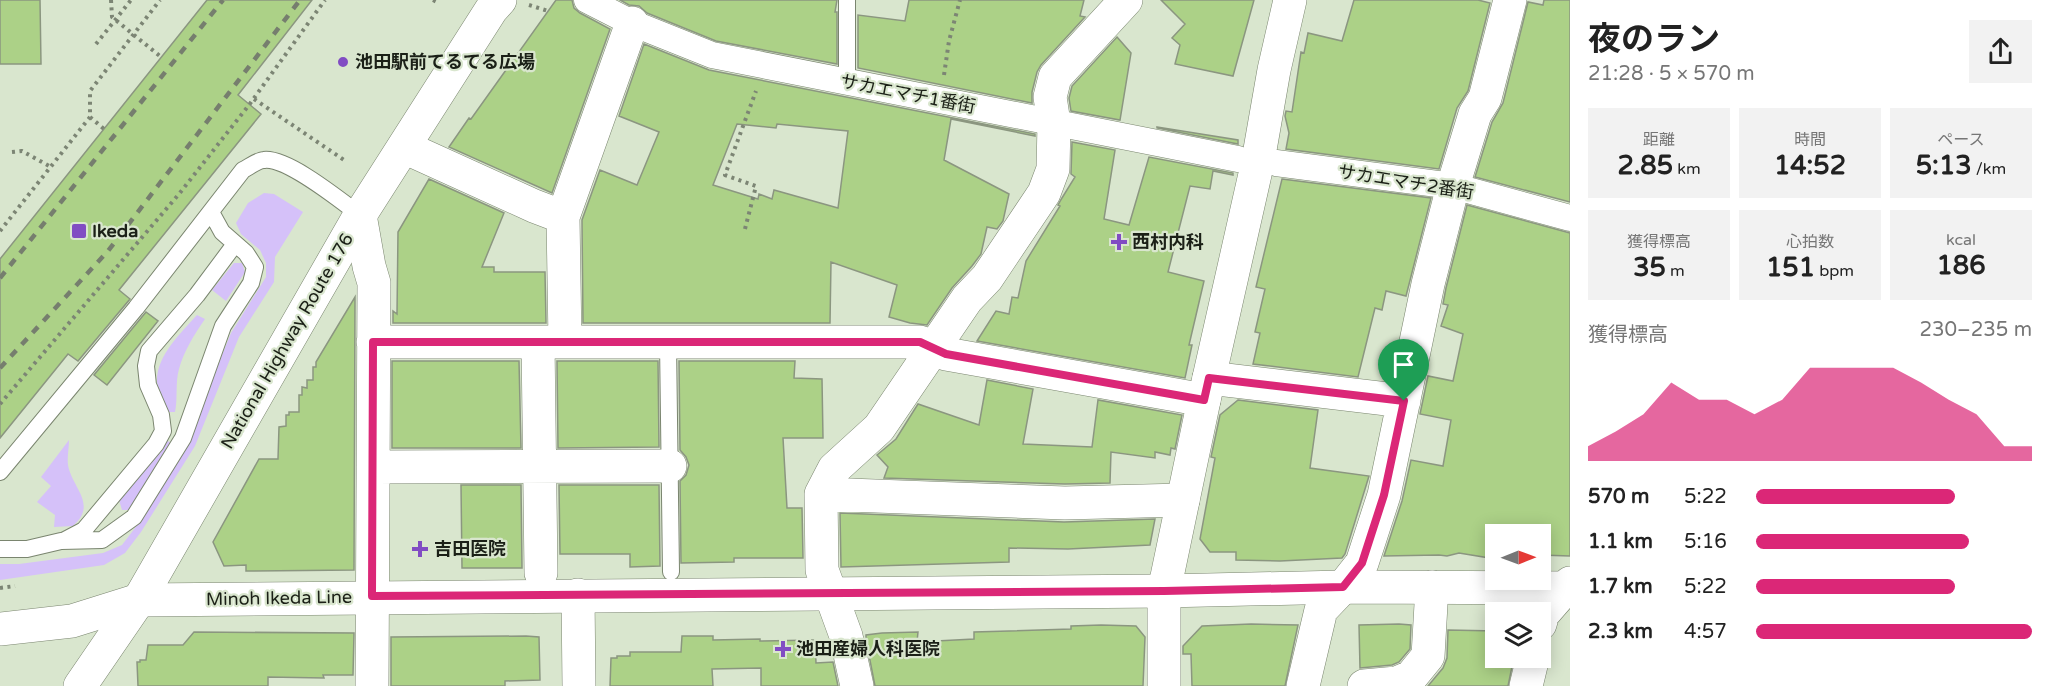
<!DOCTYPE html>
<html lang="ja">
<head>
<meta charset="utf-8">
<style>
	body { margin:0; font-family:"Varela Round","Noto Sans JP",sans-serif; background:#f2f2f2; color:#222; height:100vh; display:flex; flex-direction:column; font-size:22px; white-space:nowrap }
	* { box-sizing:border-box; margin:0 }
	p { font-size:20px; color:#767676 }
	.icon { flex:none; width:33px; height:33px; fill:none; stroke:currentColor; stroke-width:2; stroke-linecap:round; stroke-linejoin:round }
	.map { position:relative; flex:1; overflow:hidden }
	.drawer { display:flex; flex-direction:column; background:#fff; width:480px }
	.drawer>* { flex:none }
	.needle { width:39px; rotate:89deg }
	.fabs { position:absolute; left:1485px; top:524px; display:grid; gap:12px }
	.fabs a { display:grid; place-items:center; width:66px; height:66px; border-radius:0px; background:#fff; box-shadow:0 3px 15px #0003; font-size:30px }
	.pin { position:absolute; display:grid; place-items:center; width:51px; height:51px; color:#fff; margin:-62px -26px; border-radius:50% 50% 50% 0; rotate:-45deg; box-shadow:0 0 6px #0007 }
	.pin .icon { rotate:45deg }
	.round { display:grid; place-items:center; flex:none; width:63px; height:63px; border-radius:0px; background:#f2f2f2 }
	.head { display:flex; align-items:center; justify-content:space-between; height:102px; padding:0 18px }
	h1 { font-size:33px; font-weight:700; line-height:45px }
	.figures { display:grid; grid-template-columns:repeat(3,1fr); gap:9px; height:102px; padding:6px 18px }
	.figures div { display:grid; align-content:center; border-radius:0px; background:#f2f2f2; text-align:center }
	.figures b { font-size:26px; font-weight:700 }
	.figures small { font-size:16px; font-weight:400 }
	.figures p { font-size:16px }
	.chart { height:168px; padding:12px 18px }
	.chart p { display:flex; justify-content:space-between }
	.chart svg { width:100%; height:108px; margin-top:6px; fill:#db2777; opacity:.7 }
	ul { padding:0 18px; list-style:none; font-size:20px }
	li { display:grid; grid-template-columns:96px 72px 1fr; align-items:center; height:45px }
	li i { height:15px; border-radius:8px; background:#db2777 }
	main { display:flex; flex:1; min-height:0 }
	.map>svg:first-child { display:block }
</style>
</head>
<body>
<main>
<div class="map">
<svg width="1570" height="686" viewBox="0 0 1570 686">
	<rect width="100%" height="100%" fill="#d9e6ce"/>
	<!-- green -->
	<path fill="#d5c1f9" d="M264,193l10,1 29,18 -28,45 -1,25 -35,55 -44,109 -54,86 -16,21 -21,12 -104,15v-16h19l84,-11 19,-8 13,-17 50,-83 46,-112 35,-56v-14l-6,-13 -19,-16 -5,-11 12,-20z
		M234,263h8l3,9 -19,29 -14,-11z
		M197,315l8,4c-11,16 -21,32 -26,50 -4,14 -1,30 -4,43h-6c-4,-9 -11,-20 -12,-30 -1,-26 24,-49 40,-67z
		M69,440c0,8 -2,17 -1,25 4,23 30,39 5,61l-19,1 1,-12 -18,-13 14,-16 -10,-9z
		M167,441l6,2 -42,67h-9l-3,-10 45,-52z"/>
	<!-- building -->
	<path fill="#acd187" stroke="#8b9680" stroke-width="1.5" fill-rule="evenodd" d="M0,0h40l1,64h-41z
		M207,0h105l-74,95 23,19 -142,176 11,9 -52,62 -10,-7 -68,84v-179z
		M556,0h16l2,8 6,5 30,16 -58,164 -103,-46 20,-29 2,1z
		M620,0h217l-2,12h2v52l-121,-23 -69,-28 -8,-7 -10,-1z
		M909,0h175l-4,16 5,1 -44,48 -4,7 -5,20v11l-174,-35v-53l47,6z
		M1161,0h93l-21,76 -58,-12 5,-19 -8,-7 13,-14z
		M1354,0h124l12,3 -22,88 -11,17 -18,61 -153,-20 3,-16 -4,-17 1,-5 6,1 9,-60 3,1 4,-20 34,8z
		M1544,0h26v202l-95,-25 17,-55 11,-19 25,-101 15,3z
		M1117,37l14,16 -11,67 -49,-9 -2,-13 3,-12z
		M644,44l65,26 326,64v2l-84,-17 -7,41 65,34 -6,27 -6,8 -10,-2 -6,27 -9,12 -20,22 -25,37 -17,-2 -21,-6 8,-32 -66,-23 -1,61h-247l-1,-103 18,-50 37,15 22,-53 -40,-16zM737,124l39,4 1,-4 71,7 -10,77 -64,-18 -2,9 -13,-5 -1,5 -45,-14z
		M1157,127l81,13v4l-81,-16z
		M1072,142l43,8 -11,69 25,6 20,-68 84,16v2l-20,-4 -3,18 -20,-3 -22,86 36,9 -15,64h3l-7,33 -208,-37 19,-30 13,3 3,-17 6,1 8,-37 34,-55 -2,-1 4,-7 13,-21 -4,-3z
		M429,179l75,34 -22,54h12v5h51l1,51h-153v-12l4,3 1,-82z
		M1282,179l149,19 -25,98 -20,-5 -4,19 -7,-2 -17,69 -105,-13 7,-31 -5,-1 10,-43 -9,-2z
		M1467,205l103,28v323l-30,-1v-21h-44v25l-37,-6 -12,3 -8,-1 -55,1 18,-55 9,-41 32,6 8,-46 -31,-6 8,-38 25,5 10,-47 -22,-8 7,-21 -5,-1 3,-16z
		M355,297l-1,273 -108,1v-6l-22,1 -11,-24 46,-83h19l1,-32 7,-1v-11h3v-3h10v-17h3v-8l5,1v-8h6v-13h3v-5z
		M146,312l12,9 -51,64 -13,-10z
		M392,361h127l2,87h-129z
		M557,361h101l1,86 -101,1z
		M679,361h116l-1,17 28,1 1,59h-40l4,70h15l1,50h-69v4l-53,1 -1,-82 6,-6 3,-10 -3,-8 -6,-7z
		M987,380l46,9 -10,55 69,3 6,-47 84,15 -7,34 -4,-1 -1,7 -15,-3v6l-44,-6 -1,31 -45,1 -181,-6 4,-11 -11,-12 19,-16 22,-35 61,21z
		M1238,400l80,10 -8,58 59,8 -24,78 -3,4 -62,3 -44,-1v-8h-26l-10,-13 15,-81 -4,-1 9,-42z
		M461,485h60l1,83h-60z
		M559,485h100l1,81 -30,1v-13h-70z
		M840,513l224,9 91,-3 -5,26 -82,4 -59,-1v14l-168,5z
		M1251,624l47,1 -13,61h-93l-1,-32h-8v-8l19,-20z
		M1399,624l12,1 -1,24 -11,13 -7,3 -32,3 -1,-43z
		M1101,625l35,1 9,11 -2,49h-268l-9,-46v-5l16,-2 36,-1 -1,10 57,-3v-7l97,-3v-3z
		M1448,630l48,1v26h18l-6,29h-80l15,-18 4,-10z
		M194,632l160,1 -1,42h-30l1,3 -56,-1v9h-130l-1,-24h3v-2h6l2,-15h35z
		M526,636l13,1 1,43 -35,1v5h-114v-49z
		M682,636h31v4l47,-1v2l55,-1 1,23 17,-1 5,24h-77v-18l-49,1 1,17h-103l1,-28h6v-2h13v-4h51z"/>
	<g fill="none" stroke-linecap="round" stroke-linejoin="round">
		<!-- service casing -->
		<g stroke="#7a856f" stroke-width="18">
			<path id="service" d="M847,82v-82
				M668,342l3,230
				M0,472l136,-164 107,-138c6,-3 15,-10 21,-10 23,-3 77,41 96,55
				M65,540l19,-10 72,-86 7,-13 -2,-16 -13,-30 -2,-19 3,-15 48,-56 38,-51
				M0,549h27l34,-8 41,-1 32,-23 49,-79 40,-112 28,-43 4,-16 -9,-14 -24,-21 -11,-20"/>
		</g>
		<!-- pedestrian casing -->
		<g stroke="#7a856f" stroke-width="27">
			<path id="pedestrian" d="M587,0l45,23 80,32 526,104
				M1276,163l177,23 117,32"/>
		</g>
		<!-- minor casing -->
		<g stroke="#7a856f" stroke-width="34">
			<path id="minor" d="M404,147l130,59 29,11
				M360,215l9,51 5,17 -2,403
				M373,342h547l26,12 258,46
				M538,342l3,231
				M565,342l-2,-125 69,-194
				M1209,378l195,23
				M373,467l297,-1
				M821,494l244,9 118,-3
				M578,595l1,91
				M1540,624l3,-10 27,-31
				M0,629l72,-8 67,-21
				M857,686l-11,-50 -24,-66 -1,-76 13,-25 45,-41 88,-129 20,-21 57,-85 9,-24 1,-46 -4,-26 5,-20 71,-77
				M1303,686l18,-76 22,-23 19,-24 22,-68 44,-211 25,-98 22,-72 10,-16 25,-98
				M1364,686l33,-3 14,-6 17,-21 4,-69
				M1526,686l7,-29"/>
		</g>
		<!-- tertiary casing -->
		<g stroke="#7a856f" stroke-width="34">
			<path id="tertiary" d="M1164,686v-95l40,-191 54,-239 16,-91 16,-70"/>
		</g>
		<!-- primary casing -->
		<g stroke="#7a856f" stroke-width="34">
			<path id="primary" d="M139,600l1025,-9 179,-4 227,1"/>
		</g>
		<!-- trunk casing -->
		<g stroke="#7a856f" stroke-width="34">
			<path id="trunk" d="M80,686l59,-86 221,-385 131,-205 9,-10"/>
		</g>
		<!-- path -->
		<path stroke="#7c8574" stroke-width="4" stroke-dasharray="3 4.5" stroke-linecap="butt" d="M433,0l4,2 1,-2
			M529,5l19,6
			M96,44l35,-44
			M944,75l5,-34 11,-41
			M254,99l90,61
			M90,117l14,12
			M12,152l10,-1 29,16
			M745,229l11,-43 -31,-11 31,-84
			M0,231l90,-114v-26l70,-91
			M0,404l179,-210 70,-89 76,-105
			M0,588l15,-2"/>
		<!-- service -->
		<use href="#service" stroke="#fff" stroke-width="16"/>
		<!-- pedestrian -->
		<use href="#pedestrian" stroke="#fff" stroke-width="26"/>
		<!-- minor -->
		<use href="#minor" stroke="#fff" stroke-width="33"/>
		<!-- tertiary -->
		<use href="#tertiary" stroke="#fff" stroke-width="33"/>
		<!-- primary -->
		<use href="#primary" stroke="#fff" stroke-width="33"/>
		<!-- trunk -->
		<use href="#trunk" stroke="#fff" stroke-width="33"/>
		<!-- rail -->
		<path stroke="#767e6e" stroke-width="4.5" stroke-dasharray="8 8" stroke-linecap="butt" d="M0,278l223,-278
			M0,368l108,-117 192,-251"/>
		<!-- path-bridge -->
		<path stroke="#7c8574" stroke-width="4" stroke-dasharray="3 4.5" stroke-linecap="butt" d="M111,0l1,17 49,40"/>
	</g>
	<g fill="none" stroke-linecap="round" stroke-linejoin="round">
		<!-- route casing -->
		<g stroke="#fff" stroke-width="12">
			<path id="route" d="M373,342h547l26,12 258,46 5,-22 195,23 -20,94 -22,68 -19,24 -179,4 -792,5z"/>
		</g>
		<!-- route -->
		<use href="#route" stroke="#db2777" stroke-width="8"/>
	</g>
	<!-- markers -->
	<g fill="#814cc3" stroke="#d9e6ce" stroke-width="2">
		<circle cx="343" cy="62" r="6"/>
		<rect x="71" y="223" width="16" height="16" rx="3"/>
		<path d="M1116 233h6v6h6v6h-6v6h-6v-6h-6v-6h6z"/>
		<path d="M417 540h6v6h6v6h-6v6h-6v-6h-6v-6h6z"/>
		<path d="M780 640h6v6h6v6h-6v6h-6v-6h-6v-6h6z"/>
	</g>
	<g text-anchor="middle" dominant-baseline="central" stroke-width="4.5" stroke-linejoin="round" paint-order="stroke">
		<!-- poi labels -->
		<g font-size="18" font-weight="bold" fill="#1b2017" stroke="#d9e6ce" text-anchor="start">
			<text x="355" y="62">池田駅前てるてる広場</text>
			<text x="92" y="231">Ikeda</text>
			<text x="1132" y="242">西村内科</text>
			<text x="434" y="549">吉田医院</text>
			<text x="796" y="649">池田産婦人科医院</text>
		</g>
		<!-- street labels -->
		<g font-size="18" fill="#1b2017" stroke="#d9e6ce">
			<text transform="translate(908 94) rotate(11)">サカエマチ1番街</text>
			<text transform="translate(1406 182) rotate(9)">サカエマチ2番街</text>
			<text transform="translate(287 341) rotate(-60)">National Highway Route 176</text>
			<text transform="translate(279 598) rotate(-1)">Minoh Ikeda Line</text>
		</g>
	</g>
</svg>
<div class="fabs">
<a><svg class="needle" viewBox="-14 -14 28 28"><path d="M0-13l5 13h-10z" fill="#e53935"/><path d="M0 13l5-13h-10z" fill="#767676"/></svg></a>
<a><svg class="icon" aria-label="layers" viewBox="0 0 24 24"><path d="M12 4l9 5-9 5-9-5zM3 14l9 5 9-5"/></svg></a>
</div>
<div class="pin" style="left:1404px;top:401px;background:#1e9e55"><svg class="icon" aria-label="arrive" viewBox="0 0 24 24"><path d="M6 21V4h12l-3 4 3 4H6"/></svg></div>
</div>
<section class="drawer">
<div class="head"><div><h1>夜のラン</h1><p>21:28 · 5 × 570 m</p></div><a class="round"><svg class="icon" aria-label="share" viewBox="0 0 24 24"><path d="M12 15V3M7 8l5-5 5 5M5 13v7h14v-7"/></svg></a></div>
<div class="figures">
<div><p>距離</p><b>2.85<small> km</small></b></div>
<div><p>時間</p><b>14:52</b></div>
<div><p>ペース</p><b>5:13<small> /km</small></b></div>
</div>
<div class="figures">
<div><p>獲得標高</p><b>35<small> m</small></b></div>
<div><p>心拍数</p><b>151<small> bpm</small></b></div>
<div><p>kcal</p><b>186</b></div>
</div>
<div class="chart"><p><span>獲得標高</span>230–235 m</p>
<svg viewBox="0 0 160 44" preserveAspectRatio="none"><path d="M0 44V38L10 32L20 25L30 12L40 19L50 19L60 25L70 19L80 6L90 6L100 6L110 6L120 12L130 19L140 25L150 38L160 38V44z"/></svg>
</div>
<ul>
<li><b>570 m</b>5:22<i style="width:72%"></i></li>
<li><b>1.1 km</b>5:16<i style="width:77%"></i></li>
<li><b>1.7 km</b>5:22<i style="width:72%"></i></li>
<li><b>2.3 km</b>4:57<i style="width:100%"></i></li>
</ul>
</section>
</main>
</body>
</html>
